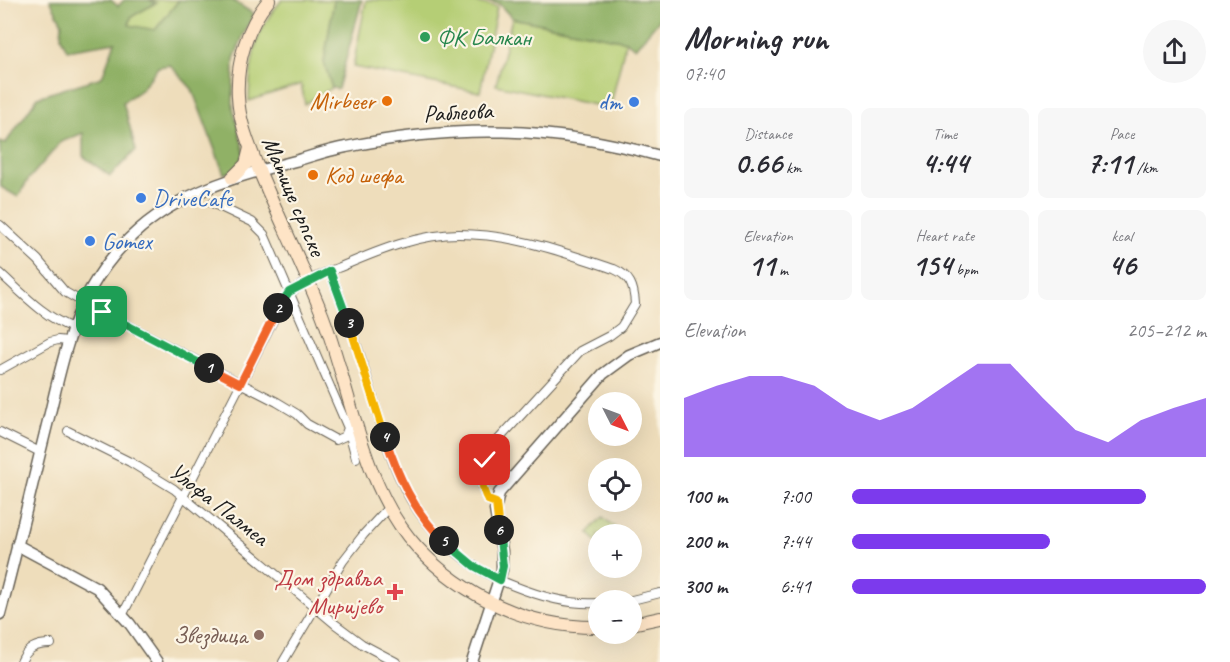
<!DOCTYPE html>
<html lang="en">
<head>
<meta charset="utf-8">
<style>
	body { margin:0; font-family:Caveat,sans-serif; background:#f7f7f7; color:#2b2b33; height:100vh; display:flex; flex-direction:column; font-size:22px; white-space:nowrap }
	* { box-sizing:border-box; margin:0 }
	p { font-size:20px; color:#7c7c81 }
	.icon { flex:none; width:33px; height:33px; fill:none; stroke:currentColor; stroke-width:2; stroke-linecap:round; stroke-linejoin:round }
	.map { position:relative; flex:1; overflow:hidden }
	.drawer { display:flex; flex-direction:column; background:#fff; width:570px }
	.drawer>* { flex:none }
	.needle { width:39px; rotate:132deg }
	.fabs { position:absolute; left:588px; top:392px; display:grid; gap:12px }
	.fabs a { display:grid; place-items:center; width:54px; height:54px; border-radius:50%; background:#fff; box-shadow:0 6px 24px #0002; font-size:30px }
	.pin { position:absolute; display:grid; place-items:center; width:51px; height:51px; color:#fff; margin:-26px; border-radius:12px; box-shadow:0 3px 9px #0006 }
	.km { position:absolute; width:30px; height:30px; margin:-15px; border-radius:50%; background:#222; color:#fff; font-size:16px; line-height:30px; text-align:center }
	.round { display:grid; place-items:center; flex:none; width:63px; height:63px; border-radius:32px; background:#f7f7f7 }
	.head { display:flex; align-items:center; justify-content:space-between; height:102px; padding:0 24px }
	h1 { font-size:33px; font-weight:600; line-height:45px }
	.stats { display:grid; grid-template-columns:repeat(3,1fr); gap:9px; height:102px; padding:6px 24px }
	.stats div { display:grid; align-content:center; border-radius:9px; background:#f7f7f7; text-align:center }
	.stats b { font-size:30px; font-weight:600 }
	.stats small { font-size:16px; font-weight:400 }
	.stats p { font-size:16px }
	.chart { height:168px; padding:12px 24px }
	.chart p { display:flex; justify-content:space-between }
	.chart svg { width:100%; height:108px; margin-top:6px; fill:#7c3aed; opacity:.7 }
	ul { padding:0 24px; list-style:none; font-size:20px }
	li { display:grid; grid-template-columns:96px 72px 1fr; align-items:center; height:45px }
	li i { height:15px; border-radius:8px; background:#7c3aed }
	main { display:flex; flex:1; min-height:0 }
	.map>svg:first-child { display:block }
</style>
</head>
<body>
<main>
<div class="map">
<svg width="660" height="662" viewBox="0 0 660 662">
	<rect width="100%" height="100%" fill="#fcf5e5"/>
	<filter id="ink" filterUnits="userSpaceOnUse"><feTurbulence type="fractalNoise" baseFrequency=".0167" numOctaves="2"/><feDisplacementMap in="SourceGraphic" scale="12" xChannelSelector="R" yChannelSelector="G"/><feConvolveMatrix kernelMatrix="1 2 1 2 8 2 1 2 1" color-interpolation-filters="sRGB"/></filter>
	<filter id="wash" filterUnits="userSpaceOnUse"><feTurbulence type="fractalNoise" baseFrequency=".008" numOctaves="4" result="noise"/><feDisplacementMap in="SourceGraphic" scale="24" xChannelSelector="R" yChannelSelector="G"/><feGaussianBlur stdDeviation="1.35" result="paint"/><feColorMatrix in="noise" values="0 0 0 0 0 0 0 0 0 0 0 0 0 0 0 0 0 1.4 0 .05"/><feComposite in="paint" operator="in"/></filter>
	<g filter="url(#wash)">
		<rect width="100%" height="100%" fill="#edb"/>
		<!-- green -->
		<path fill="#b5ce74" stroke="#687548" stroke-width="1.5" d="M148,0h31l-24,30 -26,-4 2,-9 25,-14z
			M282,0h52l-10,62 8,26 -27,16 -4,-20 -52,17c1,-39 5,-71 33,-101z
			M366,0h98l33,7 -17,85 -127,-25z
			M512,18l114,23 -16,67 -114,-23z
			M603,517l19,17h-24v9l-10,-10z"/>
		<!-- forest -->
		<path fill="#90b166" stroke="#566641" stroke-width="1.5" d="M50,0h61l7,6 6,-6h24l8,3 -25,14 -2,8 26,5 24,-30h53l22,14 -11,22 -9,23 -1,48 11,45 -3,10 -7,8 -10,4 -32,-85 -22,-24 -12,2 -16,22 -19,13 13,48 -26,26 -27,-20v-23l-22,9 -33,38 -10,17 -17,-10 -1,-45 5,2 33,-47 64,-20 13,-35 -48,8 -6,-13 1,-14z
			M334,0h28l-24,89 -6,-1 -8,-26z
			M480,0h180v19l-25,29 -9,-7 -114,-23 -13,-14z"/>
	</g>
	<g filter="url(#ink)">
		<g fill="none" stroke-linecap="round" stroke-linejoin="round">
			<!-- minor casing -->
			<g stroke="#666054" stroke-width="10">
				<path id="minor" d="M212,203l40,19 12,12 84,194 8,30
					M0,225l38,35 27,32 19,11
					M330,271c12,33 25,66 35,100 12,37 20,77 37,112 22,47 64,85 112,103 25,10 57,19 84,17
					M0,273c22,20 45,45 73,55
					M102,312l175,90 20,12 10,10 29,16 9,-4 3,-8
					M0,370l50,-28 8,-2 10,1
					M68,431l62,31 44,27 161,135 27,20 34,18
					M0,432l40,20
					M632,600l28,-7
					M123,614l160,-313c15,-19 40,-27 62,-36 35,-15 75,-31 114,-31 54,0 104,18 155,35 16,7 20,17 21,35l-14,23 -12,9 -29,15 -81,88c-14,17 -24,39 -11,61l8,3
					M21,662c6,-14 15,-18 30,-18
					M283,662l60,-101 21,-27 24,-26"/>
			</g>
			<!-- tertiary casing -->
			<g stroke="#666054" stroke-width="13">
				<path id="tertiary" d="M17,545l80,43 33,36 27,38
					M0,614c18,-67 33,-134 50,-201 10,-42 19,-85 40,-123 48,-84 117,-106 205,-129 17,-5 34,-11 51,-14 111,-23 205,-21 314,9
					M472,662l30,-92v-19l-7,-41 4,-17 104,-119 26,-19 31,-13"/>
			</g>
			<!-- secondary casing -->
			<g stroke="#666054" stroke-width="14">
				<path id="secondary" d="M269,0c-22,26 -33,63 -31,97 1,23 10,45 18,66 20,49 44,96 64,146 31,76 40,176 97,238 46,50 113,81 181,80
					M232,178l14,-14 4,-16
					M632,624l28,-6"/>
			</g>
			<!-- minor -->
			<use href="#minor" stroke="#fff" stroke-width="8"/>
			<!-- tertiary -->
			<use href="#tertiary" stroke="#fff" stroke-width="10"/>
			<!-- secondary -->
			<use href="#secondary" stroke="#fee4c6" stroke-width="12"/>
		</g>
	</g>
	<g fill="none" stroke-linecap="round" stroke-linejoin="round" filter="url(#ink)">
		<!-- split-1 casing -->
		<g stroke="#fff" stroke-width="12">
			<path id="split-1" d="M102,312l107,56"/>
		</g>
		<!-- split-2 casing -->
		<g stroke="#fff" stroke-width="12">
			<path id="split-2" d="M209,368l31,16 38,-76"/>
		</g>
		<!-- split-3 casing -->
		<g stroke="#fff" stroke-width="12">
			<path id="split-3" d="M278,308l11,-16 41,-21 19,52"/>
		</g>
		<!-- split-4 casing -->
		<g stroke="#fff" stroke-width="12">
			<path id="split-4" d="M349,323l36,114"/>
		</g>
		<!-- split-5 casing -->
		<g stroke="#fff" stroke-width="12">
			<path id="split-5" d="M385,437c13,39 29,75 59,104"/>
		</g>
		<!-- split-6 casing -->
		<g stroke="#fff" stroke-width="12">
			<path id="split-6" d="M444,541l30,25 26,14 3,-14 -4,-36"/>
		</g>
		<!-- split-7 casing -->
		<g stroke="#fff" stroke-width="12">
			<path id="split-7" d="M485,460c-4,14 -5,27 3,40l8,3 3,27"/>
		</g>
		<!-- split-1 -->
		<use href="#split-1" stroke="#22a559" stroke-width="8"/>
		<!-- split-2 -->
		<use href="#split-2" stroke="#f0652b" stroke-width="8"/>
		<!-- split-3 -->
		<use href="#split-3" stroke="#22a559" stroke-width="8"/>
		<!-- split-4 -->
		<use href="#split-4" stroke="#f5b400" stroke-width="8"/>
		<!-- split-5 -->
		<use href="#split-5" stroke="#f0652b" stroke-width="8"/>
		<!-- split-6 -->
		<use href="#split-6" stroke="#22a559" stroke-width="8"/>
		<!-- split-7 -->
		<use href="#split-7" stroke="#f5b400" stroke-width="8"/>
	</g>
	<!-- markers -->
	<circle fill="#2e9e5b" stroke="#fcf5e5" stroke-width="2" cx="425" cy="37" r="6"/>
	<g fill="#e8710a" stroke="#fcf5e5" stroke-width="2">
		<circle cx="387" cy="101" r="6"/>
		<circle cx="313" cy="175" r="6"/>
	</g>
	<g fill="#3f7fe0" stroke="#fcf5e5" stroke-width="2">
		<circle cx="634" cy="102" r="6"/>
		<circle cx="141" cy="198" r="6"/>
		<circle cx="90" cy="241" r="6"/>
	</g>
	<path fill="#e0444e" stroke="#fcf5e5" stroke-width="2" d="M392 583h6v6h6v6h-6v6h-6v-6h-6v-6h6z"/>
	<circle fill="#8d6e63" stroke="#fcf5e5" stroke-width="2" cx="259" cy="635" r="6"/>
	<g text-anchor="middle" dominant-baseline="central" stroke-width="4.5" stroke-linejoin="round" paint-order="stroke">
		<!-- leisure labels -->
		<g font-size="24" fill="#27864d" stroke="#fcf5e5" text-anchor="start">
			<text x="437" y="37">ФК Балкан</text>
		</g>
		<!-- food labels -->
		<g font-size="24" fill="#c56008" stroke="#fcf5e5" text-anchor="end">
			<text x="375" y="101">Mirbeer</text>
			<text x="325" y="175" text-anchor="start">Код шефа</text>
		</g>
		<!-- shop labels -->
		<g font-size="24" fill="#366cbe" stroke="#fcf5e5" text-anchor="start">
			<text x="622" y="102" text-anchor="end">dm</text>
			<text x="153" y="198">DriveCafe</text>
			<text x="102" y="241">Gomex</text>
		</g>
		<!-- street labels -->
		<g font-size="24" fill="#1c1c1c" stroke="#fcf5e5">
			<text transform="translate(458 112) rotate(-3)">Раблеова</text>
			<text transform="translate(294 196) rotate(67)">Матице српске</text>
			<text transform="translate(219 504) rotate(38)">Улофа Палмеа</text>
		</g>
		<!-- health labels -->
		<g font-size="24" fill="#be3a42" stroke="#fcf5e5" text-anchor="end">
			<text x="382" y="578">Дом здравља<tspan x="382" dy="28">Миријево</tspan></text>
		</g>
		<!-- education labels -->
		<g font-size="24" fill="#785e54" stroke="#fcf5e5" text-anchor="end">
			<text x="247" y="635">Звездица</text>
		</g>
	</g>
</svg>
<div class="fabs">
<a><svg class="needle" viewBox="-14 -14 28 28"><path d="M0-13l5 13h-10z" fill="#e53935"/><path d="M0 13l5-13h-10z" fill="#7c7c81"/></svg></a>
<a><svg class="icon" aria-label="locate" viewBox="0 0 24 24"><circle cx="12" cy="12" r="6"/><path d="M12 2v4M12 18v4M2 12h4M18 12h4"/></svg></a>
<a>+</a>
<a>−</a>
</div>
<div class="pin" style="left:102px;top:312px;background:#1e9e55"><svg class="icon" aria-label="arrive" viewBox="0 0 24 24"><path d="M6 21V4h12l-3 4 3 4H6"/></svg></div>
<div class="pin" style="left:485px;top:460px;background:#d93025"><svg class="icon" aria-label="check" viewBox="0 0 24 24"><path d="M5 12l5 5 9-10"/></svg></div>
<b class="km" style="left:209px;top:368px">1</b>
<b class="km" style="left:278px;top:308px">2</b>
<b class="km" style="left:349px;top:323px">3</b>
<b class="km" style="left:385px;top:437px">4</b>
<b class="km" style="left:444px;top:541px">5</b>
<b class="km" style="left:499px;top:530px">6</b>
</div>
<section class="drawer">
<div class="head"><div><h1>Morning run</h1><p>07:40</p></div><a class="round"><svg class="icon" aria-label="share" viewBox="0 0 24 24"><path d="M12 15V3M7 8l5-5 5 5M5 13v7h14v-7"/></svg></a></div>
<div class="stats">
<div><p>Distance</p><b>0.66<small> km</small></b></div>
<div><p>Time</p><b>4:44</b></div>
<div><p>Pace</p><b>7:11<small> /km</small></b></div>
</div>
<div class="stats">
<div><p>Elevation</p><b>11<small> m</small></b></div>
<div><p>Heart rate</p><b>154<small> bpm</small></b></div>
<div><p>kcal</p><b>46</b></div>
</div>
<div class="chart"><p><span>Elevation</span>205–212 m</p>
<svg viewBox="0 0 160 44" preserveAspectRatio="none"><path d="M0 44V20L10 15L20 11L30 11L40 15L50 24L60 29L70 24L80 15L90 6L100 6L110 20L120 33L130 38L140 29L150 24L160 20V44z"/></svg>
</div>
<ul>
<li><b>100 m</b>7:00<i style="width:83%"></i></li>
<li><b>200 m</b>7:44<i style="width:56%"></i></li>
<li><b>300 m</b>6:41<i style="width:100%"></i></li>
</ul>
</section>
</main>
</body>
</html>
